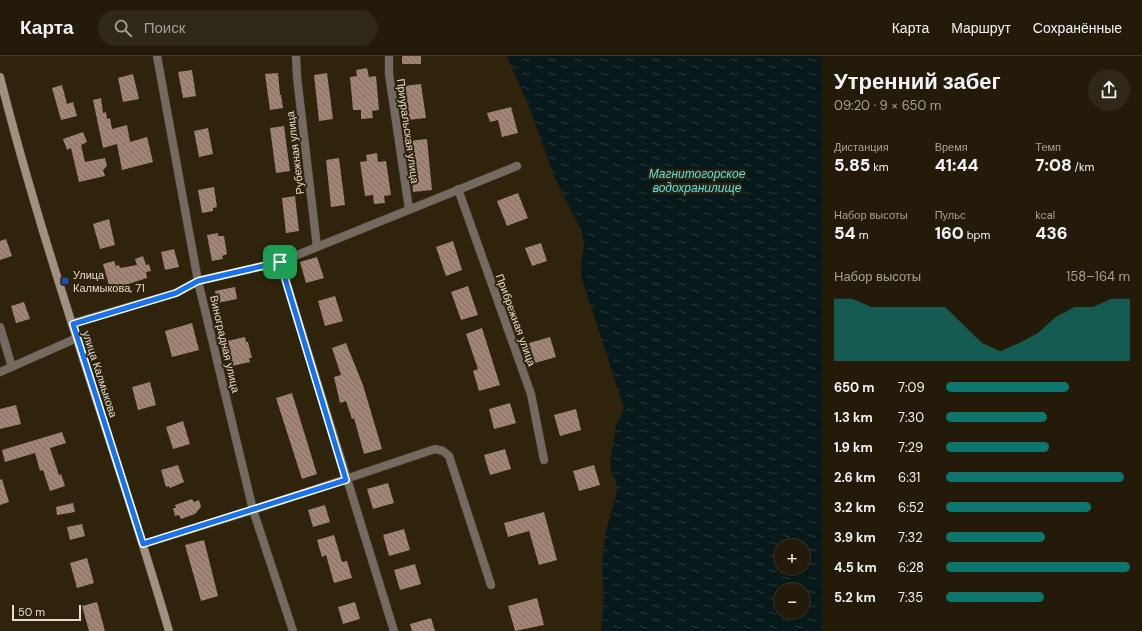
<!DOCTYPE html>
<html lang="ru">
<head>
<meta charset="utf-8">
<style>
	body { margin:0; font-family:"DM Sans",sans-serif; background:#2f2717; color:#f1f3f6; height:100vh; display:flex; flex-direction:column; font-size:15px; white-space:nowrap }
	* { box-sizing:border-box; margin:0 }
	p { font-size:13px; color:#a3a19c }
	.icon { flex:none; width:22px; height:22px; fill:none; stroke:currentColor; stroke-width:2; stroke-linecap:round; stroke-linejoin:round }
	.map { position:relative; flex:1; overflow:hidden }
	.panel { display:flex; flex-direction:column; background:#231a09; width:320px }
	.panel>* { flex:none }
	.tools { position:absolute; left:774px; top:483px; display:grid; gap:8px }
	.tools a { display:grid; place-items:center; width:36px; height:36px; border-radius:50%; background:#231a09; box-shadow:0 1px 3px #0004,0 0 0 1px #40382a; font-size:20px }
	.scale { position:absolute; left:12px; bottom:10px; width:69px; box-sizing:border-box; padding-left:4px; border:2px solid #e4dccf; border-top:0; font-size:11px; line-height:14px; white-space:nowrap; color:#e4dccf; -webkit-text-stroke:3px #2f230c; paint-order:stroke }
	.pin { position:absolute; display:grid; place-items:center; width:34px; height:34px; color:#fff; margin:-17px; border-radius:8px; box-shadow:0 2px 6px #0006 }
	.round { display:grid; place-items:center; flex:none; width:42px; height:42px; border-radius:21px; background:#2f2717 }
	.headline { display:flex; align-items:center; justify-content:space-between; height:68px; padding:0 12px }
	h1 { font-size:22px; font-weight:800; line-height:30px }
	.figures { display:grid; grid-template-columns:repeat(3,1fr); gap:6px; height:68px; padding:4px 12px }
	.figures div { display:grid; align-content:center }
	.figures b { font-size:17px; font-weight:800 }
	.figures small { font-size:11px; font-weight:400 }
	.figures p { font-size:11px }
	.chart { height:112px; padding:8px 12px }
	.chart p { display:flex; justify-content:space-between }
	.chart svg { width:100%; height:72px; margin-top:4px; fill:#0f766e; opacity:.7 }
	ul { padding:0 12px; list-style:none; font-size:13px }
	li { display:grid; grid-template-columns:64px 48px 1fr; align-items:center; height:30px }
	li i { height:10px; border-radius:5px; background:#0f766e }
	header { display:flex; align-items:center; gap:24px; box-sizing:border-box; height:56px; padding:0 20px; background:#231a09; border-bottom:1px solid #40382a }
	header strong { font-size:19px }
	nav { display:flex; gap:22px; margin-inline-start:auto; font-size:14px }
	.search { width:280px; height:36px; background:#2f2717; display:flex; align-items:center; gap:10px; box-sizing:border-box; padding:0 14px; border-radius:22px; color:#a3a19c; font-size:15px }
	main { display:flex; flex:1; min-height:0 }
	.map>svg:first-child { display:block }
</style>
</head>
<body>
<header>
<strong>Карта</strong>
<div class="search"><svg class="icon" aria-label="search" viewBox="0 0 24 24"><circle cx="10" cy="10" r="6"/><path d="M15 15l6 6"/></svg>Поиск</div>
<nav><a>Карта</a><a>Маршрут</a><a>Сохранённые</a></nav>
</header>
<main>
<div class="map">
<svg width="822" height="575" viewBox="0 0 822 575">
	<defs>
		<pattern id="water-ripples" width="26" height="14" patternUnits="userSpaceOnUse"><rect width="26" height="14" fill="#07191a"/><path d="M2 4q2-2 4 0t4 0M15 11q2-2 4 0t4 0" fill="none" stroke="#2b3a3a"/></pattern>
		<pattern id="building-back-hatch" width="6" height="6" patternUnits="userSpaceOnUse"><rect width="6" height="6" fill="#a28577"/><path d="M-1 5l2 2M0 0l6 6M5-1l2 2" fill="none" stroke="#816e63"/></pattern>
	</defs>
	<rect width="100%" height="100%" fill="#2f230c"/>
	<!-- water -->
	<path fill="url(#water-ripples)" fill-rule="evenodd" d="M507,0h315v575h-221l3,-31 -2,-38 4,-31 11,-40 -1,-10 -5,-10 -1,-8 6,-38 8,-17 -43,-132v-9l3,-24 -3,-13 -27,-54 -26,-72zM781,490h22v22h-22zM781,534h22v22h-22z"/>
	<!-- building -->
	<path fill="url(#building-back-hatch)" d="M402,0h19v8h-19z
		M367,12l2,9 7,-1 3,34 -7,1 1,7 -12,1v-9h-8l-3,-33 7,-1 -1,-6z
		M192,14l4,26 -13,2 -5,-26z
		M278,17l2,22h1l2,13 -13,2 -5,-36z
		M327,17l6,46 -14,2 -5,-46z
		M133,18l6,25 -16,3 -5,-24z
		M421,28l5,34 -19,2 -4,-34z
		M62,29l5,19 6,-2 4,14 -16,4 -9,-32z
		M101,42l2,15 3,-1 1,7 3,-1 2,11 15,-4 3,17 17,-5 6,25 -31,8 -5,-26 -14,4 -10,-48z
		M511,51l7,26 -16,4 -4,-17 -8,2 -3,-9z
		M284,70l6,45 -14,2 -6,-45z
		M208,72l5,26 -14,3 -5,-26z
		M83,76l4,10 -6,3 4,17 20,-4 2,8 -4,4 2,6 -26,6 -8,-34 -4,2 -4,-11z
		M427,83l5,51 -19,2 -5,-51z
		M377,97l1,9 8,-1 5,34 -7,1 1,7 -11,1 -1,-9 -8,1 -5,-34 7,-1 -1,-6z
		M339,102l6,47 -14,2 -5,-47z
		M214,131l3,20 -4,1v3l-11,2 -4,-23z
		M518,137l10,25 -21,8 -10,-25z
		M295,140l4,35 -13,2 -4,-35z
		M109,163l6,26 -15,4 -7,-25z
		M218,177v3h6l3,18 -5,2 1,3 -11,2 -5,-26z
		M6,183l6,17 -12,4v-19z
		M453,185l9,29 -16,6 -10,-29z
		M541,187l6,18 -15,5 -7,-18z
		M174,193l5,18 -14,3 -4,-18z
		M143,200l3,9 3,-1 2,7 -5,1 1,6 -22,7 1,3 -15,4 -8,-28 11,-3 2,5 3,-1 1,3 17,-3 -2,-6z
		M317,201l7,21 -18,5 -6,-21z
		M468,230l10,29 -17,5 -10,-28z
		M235,231l2,12 -20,4 -2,-12z
		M335,240l8,25 -18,5 -7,-25z
		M24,246l6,17 -14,4 -5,-17z
		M192,267l7,27 -27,7 -7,-26z
		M482,272l18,57 -21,6 -6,-20 5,-2 -12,-35z
		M245,281l1,5h2l4,16h-3l1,4 -18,4 -5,-25z
		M550,281l6,20 -21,6 -6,-20z
		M346,287l17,42 19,64 -18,5 -10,-36 -2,1 -6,-18 -6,2 -6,-26 7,-2 -9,-27z
		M150,326l6,23 -18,5 -6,-23z
		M292,337l25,81 -15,5 -26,-81z
		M510,347l6,20 -22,6 -5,-20z
		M16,349l5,19 -21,5v-20z
		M576,353l5,21 -21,6 -6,-21z
		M183,365l7,23 -17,5 -7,-22z
		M62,376l4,11 -16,5 9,27 2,-1 4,12 -15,5 -7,-21 -3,1 -5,-18 -30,9 -3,-12z
		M505,393l6,20 -21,6 -6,-20z
		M178,409l6,17 -14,6 -1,-2 -3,1 -5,-17z
		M594,409l6,20 -21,6 -6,-20z
		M2,423l7,23 -9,3v-25z
		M388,427l6,20 -21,6 -6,-20z
		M192,443l2,3 5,-2 2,7 -6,7 -14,5 -2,-4 -4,1 -2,-8h3l-1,-3z
		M73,447l2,9 -18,3 -1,-8z
		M325,449l5,17 -17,5 -5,-17z
		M544,456l13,48 -18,5 -10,-34 -21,6 -4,-14z
		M82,468l3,12 -15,4 -3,-13z
		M404,473l6,21 -21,6 -6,-21z
		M334,479l8,27 5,-1 5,17 -18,5 -8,-28 -4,2 -5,-17z
		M204,484l14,56 -17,5 -16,-56z
		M87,502l7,25 -17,5 -7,-25z
		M415,508l6,20 -21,6 -6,-20z
		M537,542l7,27 -29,6 -7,-25z
		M97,546l8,29h-16l-7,-25z
		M355,546l5,17 -17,5 -5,-17z
		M431,562l4,13h-23l-2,-7z"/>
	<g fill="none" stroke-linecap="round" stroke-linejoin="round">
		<!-- minor casing -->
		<g stroke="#4c412b" stroke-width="9">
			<path id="minor" d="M157,0l41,225 55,229 40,121
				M296,0l1,21 20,170
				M389,0v18l20,135
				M458,133l73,205 13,66
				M280,206l114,369
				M73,267l103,-30 22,-12 82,-19 237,-96
				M0,271l12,40
				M0,316l77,-34
				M143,488l110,-34 182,-61 8,2 6,5 42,129"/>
		</g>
		<!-- secondary casing -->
		<g stroke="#4c412b" stroke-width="9">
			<path id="secondary" d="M0,21c47,187 115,369 169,554"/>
		</g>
		<!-- minor -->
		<use href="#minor" stroke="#736b61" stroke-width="8"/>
		<!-- secondary -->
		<use href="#secondary" stroke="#a09283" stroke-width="8"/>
	</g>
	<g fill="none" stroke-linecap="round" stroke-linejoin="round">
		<!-- route casing -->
		<g stroke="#fff" stroke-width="8">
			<path id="route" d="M280,206l66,218 -203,64 -70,-220 103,-31 22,-12z"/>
		</g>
		<!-- route -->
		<use href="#route" stroke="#1a73e8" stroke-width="5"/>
	</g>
	<!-- markers -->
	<rect fill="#1a4fb4" stroke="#2f230c" stroke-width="1.5" x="61" y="221" width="8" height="8" rx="2"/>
	<g text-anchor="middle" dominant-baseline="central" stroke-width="4" stroke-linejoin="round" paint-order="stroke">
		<!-- street labels -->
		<g font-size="11" fill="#e4dccf" stroke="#2f230c">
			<text transform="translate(408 75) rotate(82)">Приуральская улица</text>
			<text transform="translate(295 97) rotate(-97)">Рубежная улица</text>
			<text transform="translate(516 264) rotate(70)">Прибрежная улица</text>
			<text transform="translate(225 288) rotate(77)">Виноградная улица</text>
			<text transform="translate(100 318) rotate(72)">улица Калмыкова</text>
		</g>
		<!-- poi labels -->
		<g font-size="11" fill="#e4dccf" stroke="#2f230c" text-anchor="start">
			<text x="73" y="219">Улица<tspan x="73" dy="13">Калмыкова, 71</tspan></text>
		</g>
		<!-- water labels -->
		<g font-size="12" font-style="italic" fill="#57e2ed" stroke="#2f230c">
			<text x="697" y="118">Магнитогорское<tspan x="697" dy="14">водохранилище</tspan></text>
		</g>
	</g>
</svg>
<div class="tools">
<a>+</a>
<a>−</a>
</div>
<div class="scale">50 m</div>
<div class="pin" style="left:280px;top:206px;background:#1e9e55"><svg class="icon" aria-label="arrive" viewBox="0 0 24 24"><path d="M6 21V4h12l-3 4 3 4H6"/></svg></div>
</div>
<section class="panel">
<div class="headline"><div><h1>Утренний забег</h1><p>09:20 · 9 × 650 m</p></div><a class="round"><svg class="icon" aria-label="share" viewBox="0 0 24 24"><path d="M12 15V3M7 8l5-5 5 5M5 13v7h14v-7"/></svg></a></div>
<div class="figures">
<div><p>Дистанция</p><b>5.85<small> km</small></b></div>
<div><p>Время</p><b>41:44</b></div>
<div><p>Темп</p><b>7:08<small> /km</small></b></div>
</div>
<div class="figures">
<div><p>Набор высоты</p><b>54<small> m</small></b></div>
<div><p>Пульс</p><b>160<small> bpm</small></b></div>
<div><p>kcal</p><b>436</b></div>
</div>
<div class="chart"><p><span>Набор высоты</span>158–164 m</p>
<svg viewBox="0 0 160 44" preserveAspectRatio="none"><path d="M0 44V6L10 6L20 11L30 11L40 11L50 11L60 11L70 22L80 33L90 38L100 33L110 27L120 17L130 11L140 11L150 6L160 6V44z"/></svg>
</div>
<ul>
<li><b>650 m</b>7:09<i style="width:67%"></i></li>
<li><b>1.3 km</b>7:30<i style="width:55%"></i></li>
<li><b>1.9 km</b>7:29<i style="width:56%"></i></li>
<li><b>2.6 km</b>6:31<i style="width:97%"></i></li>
<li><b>3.2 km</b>6:52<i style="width:79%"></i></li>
<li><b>3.9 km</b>7:32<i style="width:54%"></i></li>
<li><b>4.5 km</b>6:28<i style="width:100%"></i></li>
<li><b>5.2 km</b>7:35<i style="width:53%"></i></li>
</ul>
</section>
</main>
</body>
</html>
